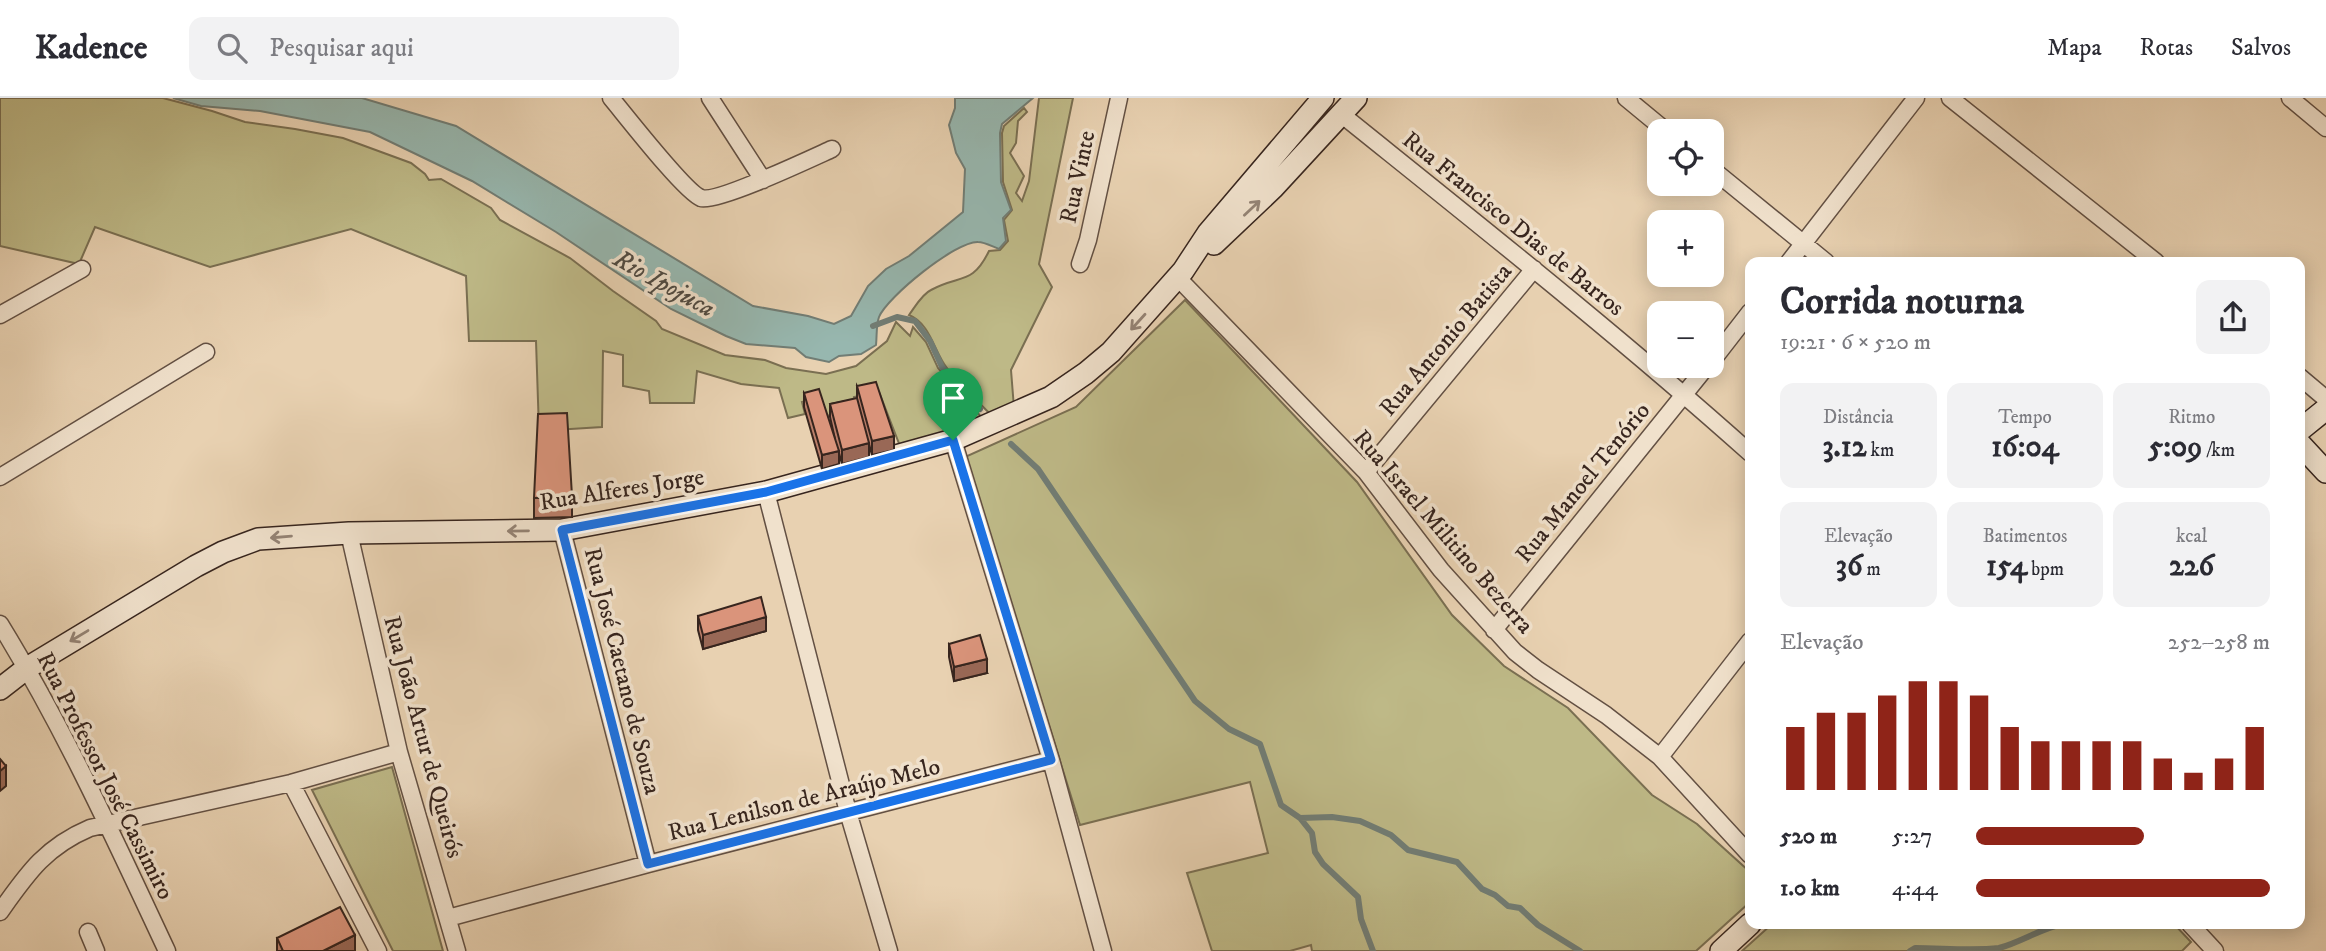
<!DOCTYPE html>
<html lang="pt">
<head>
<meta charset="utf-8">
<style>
	body { margin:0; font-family:"IM FELL DW Pica",serif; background:#f2f2f3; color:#2b2b33; height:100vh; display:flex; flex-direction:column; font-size:26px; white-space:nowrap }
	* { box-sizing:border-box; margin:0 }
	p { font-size:23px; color:#7c7c81 }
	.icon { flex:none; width:38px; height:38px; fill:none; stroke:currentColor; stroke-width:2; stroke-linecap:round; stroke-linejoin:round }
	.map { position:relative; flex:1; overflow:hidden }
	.sheet { position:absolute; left:1745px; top:159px; width:560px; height:672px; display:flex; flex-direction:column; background:#fff; border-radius:14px; box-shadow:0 4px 18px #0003 }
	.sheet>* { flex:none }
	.controls { position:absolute; left:1647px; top:21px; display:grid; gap:14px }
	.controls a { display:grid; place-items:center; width:77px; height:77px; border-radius:14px; background:#fff; box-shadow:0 4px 18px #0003; font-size:35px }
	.pin { position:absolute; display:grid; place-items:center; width:60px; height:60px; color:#fff; margin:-72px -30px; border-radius:50% 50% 50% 0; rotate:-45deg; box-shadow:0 0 7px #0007 }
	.pin .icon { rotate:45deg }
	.round { display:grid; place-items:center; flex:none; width:74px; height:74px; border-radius:14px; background:#f2f2f3 }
	.summary { display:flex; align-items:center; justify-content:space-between; height:119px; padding:0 35px }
	h1 { font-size:38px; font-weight:700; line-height:52px }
	.stats { display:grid; grid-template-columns:repeat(3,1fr); gap:10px; height:119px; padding:7px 35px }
	.stats div { display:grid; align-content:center; border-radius:14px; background:#f2f2f3; text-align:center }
	.stats b { font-size:30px; font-weight:700 }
	.stats small { font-size:19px; font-weight:400 }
	.stats p { font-size:19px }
	.chart { height:196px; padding:14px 35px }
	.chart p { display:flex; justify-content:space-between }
	.chart svg { width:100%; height:126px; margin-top:7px; stroke:#8f2418; stroke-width:6 }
	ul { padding:0 35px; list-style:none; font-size:23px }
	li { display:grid; grid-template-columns:112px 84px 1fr; align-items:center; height:52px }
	li i { height:18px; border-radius:9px; background:#8f2418 }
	header { display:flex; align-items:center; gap:42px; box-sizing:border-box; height:98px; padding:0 35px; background:#fff; border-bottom:2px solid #e1e1e2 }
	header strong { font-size:33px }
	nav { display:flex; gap:38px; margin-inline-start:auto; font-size:24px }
	.search { width:490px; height:63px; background:#f2f2f3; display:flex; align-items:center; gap:18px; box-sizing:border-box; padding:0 24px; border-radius:14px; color:#7c7c81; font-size:26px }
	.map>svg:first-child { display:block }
</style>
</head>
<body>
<header>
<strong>Kadence</strong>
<div class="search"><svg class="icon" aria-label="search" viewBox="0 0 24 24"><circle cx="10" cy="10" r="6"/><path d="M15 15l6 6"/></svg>Pesquisar aqui</div>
<nav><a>Mapa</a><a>Rotas</a><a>Salvos</a></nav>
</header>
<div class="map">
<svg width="2326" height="853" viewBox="0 0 2326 853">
	<rect width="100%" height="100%" fill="#e8d1b1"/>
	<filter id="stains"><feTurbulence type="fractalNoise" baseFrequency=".00286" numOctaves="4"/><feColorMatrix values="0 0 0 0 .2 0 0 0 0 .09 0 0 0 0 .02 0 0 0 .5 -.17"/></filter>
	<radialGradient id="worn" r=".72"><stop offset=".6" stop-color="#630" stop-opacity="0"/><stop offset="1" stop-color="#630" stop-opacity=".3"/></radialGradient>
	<!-- green -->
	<path fill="#beb987" stroke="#7a6f52" stroke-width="2" d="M0,0h163l49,13 33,11 50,7 48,9 68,25 14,11 4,6 12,-1 50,29 9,12 70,38 43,33 43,30 6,8 63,26 40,5 21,8 40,6 30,-8 31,-25 9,-19 14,14 3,-9 13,15 12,26 46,52 -84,26 -21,-54 -25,5 2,11 -29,8 -7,-18 -18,4 3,12 -17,4 -9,-30 -38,-4 -44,-13 -3,32h-44l-1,-12 -26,-5v-31l-20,-4 -1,76 -63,4 -3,-90h-67l-3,-65 -115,-47 -141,38 -115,-40 -16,37 -79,-18z
		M1039,0h34l-34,166 13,23 -41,83 3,38 -21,9c-15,-16 -32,-31 -46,-49 -13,-16 -16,-44 -38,-53 6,-8 13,-21 22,-25 29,-16 41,-4 58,-39l11,-1 8,-9 -4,-21 8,-10 -9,-28 -1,-49 2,-7 20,-18 3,4 -9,9 -2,22 -6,10 14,23 -8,17 6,8 7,-20z
		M1185,202l172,182 95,133 52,51 64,42 84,87 45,29 53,48v30l-54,49h-384l-1,-6 -21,6h-78l-25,-78 81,-20 -18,-71 -170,43 -115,-368 111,-50z
		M392,669l51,184h-50l-81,-161z
		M1772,826h402l17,18 -9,9h-440z"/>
	<!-- water -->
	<path fill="#97b7af" stroke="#717d75" stroke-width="2" d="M173,0h189l94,28 297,180 55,10 26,8 17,-8 17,-30 18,-17 23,-13 54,-44 2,-43 -9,-16 -7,-28 6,-17v-10h78l-31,26 -2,9 1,49 10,28 -8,8 3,23 -7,8c-6,-2 -14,-7 -21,-7 -22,-1 -91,55 -99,75 -3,8 -2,19 -3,28l-15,9 -22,2 -10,6 -23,-5 -11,-9 -49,-4 -20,-8 -55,-27 -115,-77 -84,-51 -102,-49 -110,-21 -59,-5z"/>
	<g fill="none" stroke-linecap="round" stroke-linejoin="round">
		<!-- stream -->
		<path stroke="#717d75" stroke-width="6" d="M873,228l24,-9 18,4 15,20 12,26 38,42
			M1011,346l27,25 157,232 34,28 31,15 21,61 19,13 12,15 3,19 8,12 35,33 3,22 12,32
			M1300,720l32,-1 28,4 31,14 17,15 49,12 25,27 13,6 13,11 12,2 18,17 42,26
			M1910,853l5,-3c27,0 58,3 84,0 22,-6 41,-19 63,-24"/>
		<!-- street casing -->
		<g stroke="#635043" stroke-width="19">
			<path id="street" d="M611,0c15,18 74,94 90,100 16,5 111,-40 131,-49
				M710,0l53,82
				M1626,0l40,33
				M1950,0l206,164
				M2290,0l36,30
				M1341,16c138,111 277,221 409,339
				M1712,71l114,93
				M1789,164l127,-164
				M1080,166l8,-24 31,-142
				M1177,179l189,195 75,98 74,82 23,18 68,45 54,42 90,98
				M0,217l82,-46
				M1712,263l38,-49
				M2300,279l26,22
				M953,342l98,320 52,191
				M1366,374l168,-203
				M0,379l206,-125
				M766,394l82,320 41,139
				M562,432l86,334
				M349,435l50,219 58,199
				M0,526c64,104 115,216 167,327
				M1494,532l213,-264
				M1660,659l90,-116
				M291,685l87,168
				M0,814c27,-38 45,-65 90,-84l201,-45 108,-31
				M448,820l200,-54 403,-104
				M2190,826l25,27
				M88,834l8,19"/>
		</g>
		<!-- secondary casing -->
		<g stroke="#37251e" stroke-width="24">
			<path id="secondary" d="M1214,146l59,-56 83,-90
				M2300,332l26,-21
				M2300,346l26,28
				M0,591l27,-21 169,-102 27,-14 35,-13 91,-6 213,-3 204,-38 187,-52 98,-43 35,-24 25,-21 72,-81 25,-38 115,-135
				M1721,853l29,-27"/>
		</g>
		<!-- street -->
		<use href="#street" stroke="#f0e1cc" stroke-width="16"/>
		<!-- secondary -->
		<use href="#secondary" stroke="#f0e1cc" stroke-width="21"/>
	</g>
	<!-- wall -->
	<path fill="#bb7f6a" stroke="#37251e" stroke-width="2" d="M857,288l37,64 -22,5 -3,-11v13l-27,7 -3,-11v11l-17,5 -18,-62v-14l31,46 -5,-22v-13l27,-5z
		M572,398v21l-38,1v-20z
		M698,518l68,15 -63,18 -5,-19z
		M949,546l38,29 -33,8 -5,-24z
		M277,840l78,13h-78z"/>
	<!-- shaded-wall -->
	<path fill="#996856" stroke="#37251e" stroke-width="2" d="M894,338v14l-22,5v-14z
		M869,345v14l-27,7v-14z
		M839,353v13l-17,5v-14z
		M766,519v14l-63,18v-14z
		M987,561v14l-33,8v-14z
		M6,668v20l-6,5v-20z
		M355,837v16h-32z"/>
	<!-- building -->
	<path fill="#da947b" stroke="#37251e" stroke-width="2" d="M876,284l18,54 -22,5 -15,-55z
		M819,291l20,62 -17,4 -18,-62z
		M857,300l12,45 -27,7 -12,-46z
		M567,315l5,83 -38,2 4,-84z
		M761,499l5,20 -63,18 -5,-19z
		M980,537l7,24 -33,8 -5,-23z
		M0,661l6,7 -6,5z
		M340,809l15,28 -32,16h-40l-6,-13z"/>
	<!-- one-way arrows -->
	<defs><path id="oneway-shaft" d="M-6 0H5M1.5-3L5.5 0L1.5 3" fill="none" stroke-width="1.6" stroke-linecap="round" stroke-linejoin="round" transform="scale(1.75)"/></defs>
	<g stroke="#948375">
		<use href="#oneway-shaft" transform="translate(1252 110) rotate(-43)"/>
		<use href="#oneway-shaft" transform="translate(1138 224) rotate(132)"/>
		<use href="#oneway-shaft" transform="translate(518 433) rotate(179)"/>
		<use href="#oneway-shaft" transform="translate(281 439) rotate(175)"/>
		<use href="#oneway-shaft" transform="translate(79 538) rotate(149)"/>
	</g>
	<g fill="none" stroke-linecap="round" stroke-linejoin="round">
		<!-- route casing -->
		<g stroke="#fff" stroke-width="14">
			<path id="route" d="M953,342l98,320 -403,104 -86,-334 204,-38z"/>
		</g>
		<!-- route -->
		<use href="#route" stroke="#1a73e8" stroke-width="9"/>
	</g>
	<g text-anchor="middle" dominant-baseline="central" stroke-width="7" stroke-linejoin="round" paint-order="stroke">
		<!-- street labels -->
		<g font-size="24" fill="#37251e" stroke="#f0e1cc">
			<text transform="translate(1078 79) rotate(-78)">Rua Vinte</text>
			<text transform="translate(1513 126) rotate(39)">Rua Francisco Dias de Barros</text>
			<text transform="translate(1446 242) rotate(-50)">Rua Antonio Batista</text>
			<text transform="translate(1583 385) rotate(-51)">Rua Manoel Tenório</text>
			<text transform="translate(622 392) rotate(-9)">Rua Alferes Jorge</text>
			<text transform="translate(1443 434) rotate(49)">Rua Israel Militino Bezerra</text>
			<text transform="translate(622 573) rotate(76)">Rua José Caetano de Souza</text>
			<text transform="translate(423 639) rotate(75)">Rua João Artur de Queirós</text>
			<text transform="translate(105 678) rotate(63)">Rua Professor José Cassimiro</text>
			<text transform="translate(804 702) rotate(-14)">Rua Lenilson de Araújo Melo</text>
		</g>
		<!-- water labels -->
		<g font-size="26" font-style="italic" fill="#4f4a42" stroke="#f0e1cc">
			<text transform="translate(664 186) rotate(29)">Rio Ipojuca</text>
		</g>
	</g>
	<rect width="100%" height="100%" filter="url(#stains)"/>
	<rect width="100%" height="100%" fill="url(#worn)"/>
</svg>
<div class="controls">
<a><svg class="icon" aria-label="locate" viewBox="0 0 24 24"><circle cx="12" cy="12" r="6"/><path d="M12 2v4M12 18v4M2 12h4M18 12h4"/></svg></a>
<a>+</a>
<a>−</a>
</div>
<div class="pin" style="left:953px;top:342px;background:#1e9e55"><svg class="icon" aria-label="arrive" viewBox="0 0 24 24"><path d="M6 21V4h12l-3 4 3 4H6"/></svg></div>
<section class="sheet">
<div class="summary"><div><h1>Corrida noturna</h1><p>19:21 · 6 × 520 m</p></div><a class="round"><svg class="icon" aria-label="share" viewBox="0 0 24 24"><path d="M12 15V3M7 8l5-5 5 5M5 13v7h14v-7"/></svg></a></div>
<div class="stats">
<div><p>Distância</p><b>3.12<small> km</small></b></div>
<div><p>Tempo</p><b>16:04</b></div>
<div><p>Ritmo</p><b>5:09<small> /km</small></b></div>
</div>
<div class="stats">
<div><p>Elevação</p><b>36<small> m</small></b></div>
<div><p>Batimentos</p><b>154<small> bpm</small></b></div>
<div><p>kcal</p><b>226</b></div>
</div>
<div class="chart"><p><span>Elevação</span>252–258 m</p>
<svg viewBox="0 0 160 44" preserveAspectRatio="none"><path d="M5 44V22M15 44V17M25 44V17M35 44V11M45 44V6M55 44V6M65 44V11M75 44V22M85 44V27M95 44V27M105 44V27M115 44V27M125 44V33M135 44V38M145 44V33M155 44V22"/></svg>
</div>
<ul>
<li><b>520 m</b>5:27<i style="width:57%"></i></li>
<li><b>1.0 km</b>4:44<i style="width:100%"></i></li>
</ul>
</section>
</div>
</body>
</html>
